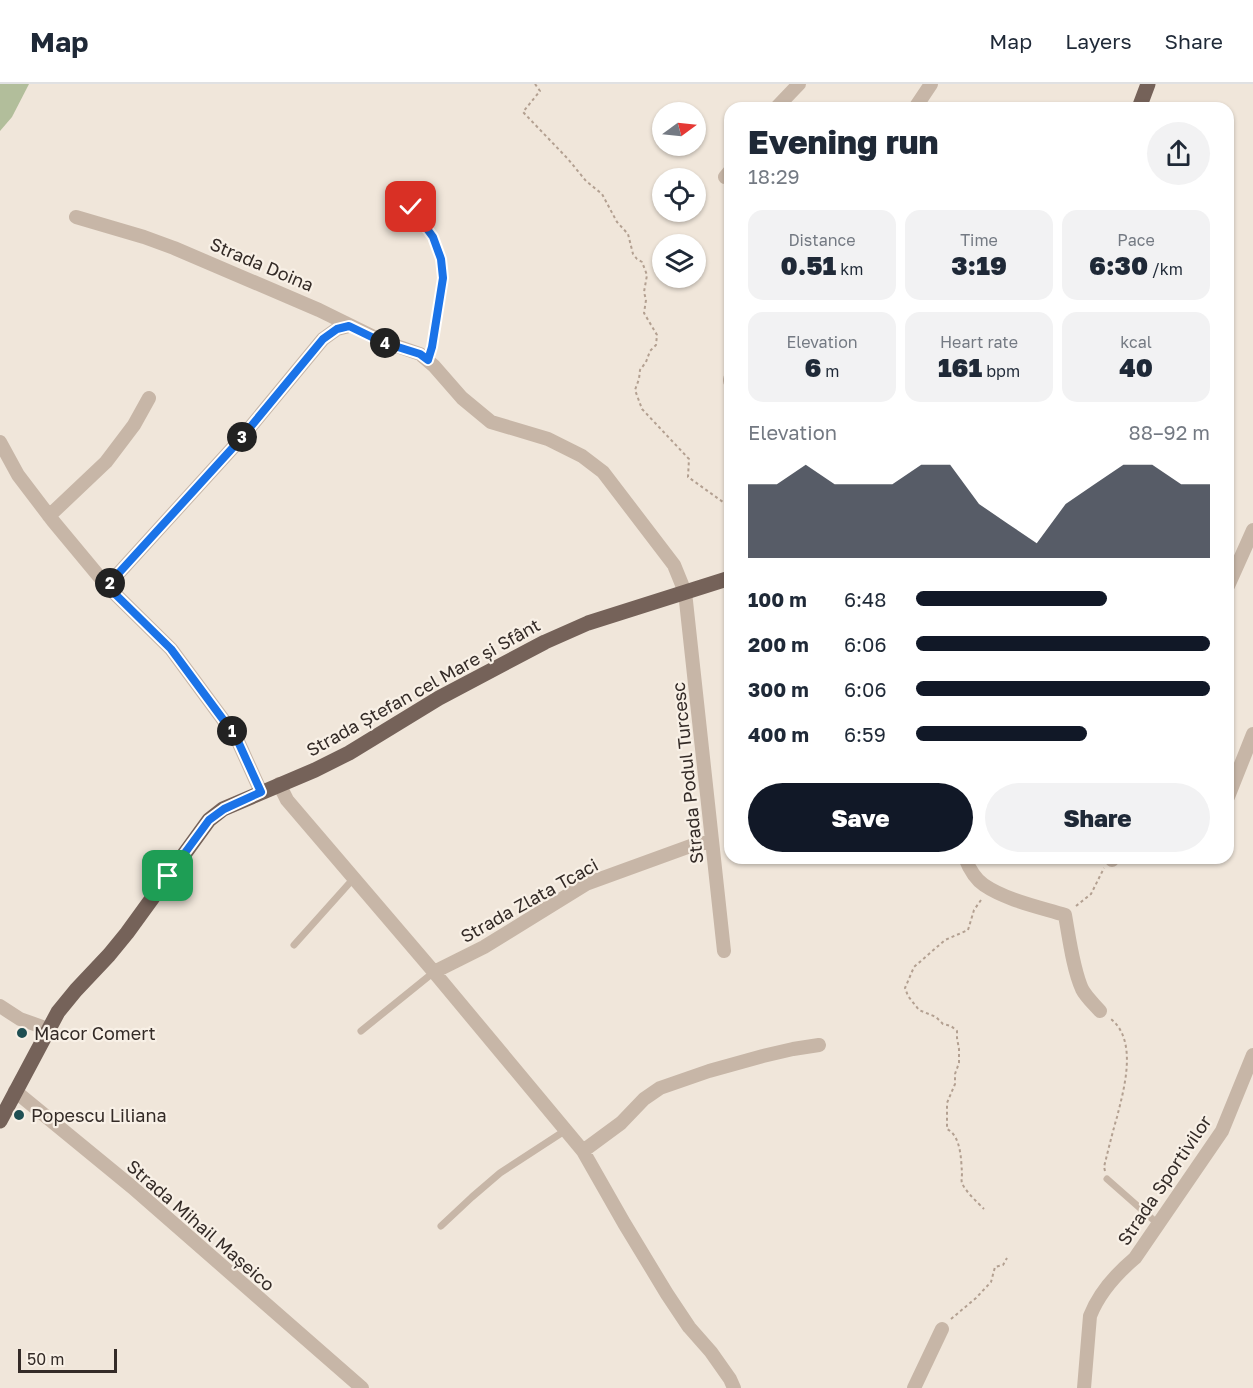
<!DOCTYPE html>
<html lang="en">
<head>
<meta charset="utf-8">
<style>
	body { margin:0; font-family:"Golos Text",sans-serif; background:#f2f2f3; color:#1f2937; height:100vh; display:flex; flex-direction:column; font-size:22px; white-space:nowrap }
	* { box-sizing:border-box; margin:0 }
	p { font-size:20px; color:#747a83 }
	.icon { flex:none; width:33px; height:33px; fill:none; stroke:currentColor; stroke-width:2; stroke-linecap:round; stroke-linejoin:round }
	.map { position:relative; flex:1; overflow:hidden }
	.panel { position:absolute; left:724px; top:18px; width:510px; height:762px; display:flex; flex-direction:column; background:#fff; border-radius:18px; box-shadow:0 2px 4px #0004 }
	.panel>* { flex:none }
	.needle { width:39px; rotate:75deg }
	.tools { position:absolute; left:652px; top:18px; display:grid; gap:12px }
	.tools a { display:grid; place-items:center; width:54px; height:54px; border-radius:50%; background:#fff; box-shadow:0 2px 4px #0004; font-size:30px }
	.scale { position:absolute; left:18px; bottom:15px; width:99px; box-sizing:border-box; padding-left:6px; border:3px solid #342b27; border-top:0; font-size:16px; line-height:21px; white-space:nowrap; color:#342b27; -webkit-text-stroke:4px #f8f0e6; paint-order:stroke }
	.pin { position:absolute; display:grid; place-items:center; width:51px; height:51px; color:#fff; margin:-26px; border-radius:12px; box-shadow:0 3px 9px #0006 }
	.km { position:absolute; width:30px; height:30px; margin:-15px; border-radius:50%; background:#222; color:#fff; font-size:16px; line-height:30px; text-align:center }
	.round { display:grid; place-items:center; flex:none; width:63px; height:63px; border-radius:32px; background:#f2f2f3 }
	.head { display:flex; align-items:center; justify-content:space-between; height:102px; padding:0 24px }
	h1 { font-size:33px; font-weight:800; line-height:45px }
	.figures { display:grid; grid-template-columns:repeat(3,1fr); gap:9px; height:102px; padding:6px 24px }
	.figures div { display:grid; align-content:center; border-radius:15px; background:#f2f2f3; text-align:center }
	.figures b { font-size:26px; font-weight:800 }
	.figures small { font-size:16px; font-weight:400 }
	.figures p { font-size:16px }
	.chart { height:168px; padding:12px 24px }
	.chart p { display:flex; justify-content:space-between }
	.chart svg { width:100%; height:108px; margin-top:6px; fill:#111827; opacity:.7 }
	.primary-button { display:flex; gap:12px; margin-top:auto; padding:12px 24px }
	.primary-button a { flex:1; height:69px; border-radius:36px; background:#111827; color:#fff; font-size:24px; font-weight:800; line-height:69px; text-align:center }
	.primary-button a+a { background:#f2f2f3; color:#1f2937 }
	ul { padding:0 24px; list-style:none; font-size:20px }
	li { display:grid; grid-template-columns:96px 72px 1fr; align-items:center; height:45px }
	li i { height:15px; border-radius:8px; background:#111827 }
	header { display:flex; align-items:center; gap:36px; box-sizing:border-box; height:84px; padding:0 30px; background:#fff; border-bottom:2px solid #e0e1e3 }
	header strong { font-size:28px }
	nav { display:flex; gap:33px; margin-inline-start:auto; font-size:21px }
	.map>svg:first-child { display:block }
</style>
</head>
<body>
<header>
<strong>Map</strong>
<nav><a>Map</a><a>Layers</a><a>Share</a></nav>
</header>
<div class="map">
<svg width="1253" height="1304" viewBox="0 0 1253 1304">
	<rect width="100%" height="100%" fill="#f0e6da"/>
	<!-- green -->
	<path fill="#b2be9b" d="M0,0h29l-17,33 -12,14z"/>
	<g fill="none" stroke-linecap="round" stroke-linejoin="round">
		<!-- path -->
		<path stroke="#b3a091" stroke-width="2" stroke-dasharray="3 3" stroke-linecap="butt" d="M535,0l5,7 -17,21 45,47 18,22 16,13 15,28 11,12 5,20 4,5 5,3 5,13 -3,17 2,8 -2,13 13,22 -1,10 -6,6 -4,11 -6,8 -1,9 -4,11 7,19 47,50 -1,18 42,30
			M981,816l-7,10 -6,20 -23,10 -31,27 -9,21 3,8 11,14 17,7 7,7 8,2 6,5v7l2,11v14l-4,11v10l-8,19v26c14,7 14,30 15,44 0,4 -1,7 0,10 3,8 16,20 22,26
			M1076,822l15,-12 13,-26
			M1105,1087l-1,-4c4,-16 8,-33 13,-50 7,-28 21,-76 -6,-98
			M951,1235l25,-21 15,-16 4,-15 8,-2 4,-7"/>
		<!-- service -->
		<path stroke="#c7b6a7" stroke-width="7" d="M411,123l22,30 8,22 2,19 -11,69 -4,13
			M294,861l60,-67
			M361,947l73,-59
			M1107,1095l51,45
			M441,1142l31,-29 28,-24 66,-43"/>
		<!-- minor -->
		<path stroke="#c7b6a7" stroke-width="14" d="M776,24l23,-24
			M915,24l16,-24
			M725,93l5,-6
			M76,133l68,20 30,11 145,62 63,31 38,13 14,12 28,32 29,24 57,17 34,17 21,16 71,93 11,27 39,359
			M730,297v-2
			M0,358l18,33 35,46 54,65 64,63 65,88 25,55
			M49,432l57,-54 28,-37 15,-27
			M107,502l131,-144 85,-103 14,-10 12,-3
			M1228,502l25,-56
			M279,700l8,16 147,172 149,179 41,72 43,71 22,33 22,25 19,27 4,9
			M1228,713l25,-63
			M965,774c4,10 10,21 19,27 22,15 55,22 81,30 4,22 8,54 17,74 4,8 12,15 18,22
			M1112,776v-2
			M434,888l50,-25 102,-63 110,-40 16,-2
			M0,922l20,13 28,10
			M15,1007l117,96 230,201
			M583,1067l38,-28 23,-24 16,-11 49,-17 54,-15 30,-7 26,-4
			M914,1304l28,-59
			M1084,1304l6,-72c9,-23 26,-42 45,-58l87,-127 31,-76"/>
		<!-- primary -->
		<path stroke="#756259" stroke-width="15" d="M1139,24l9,-24
			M0,1037l58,-109 18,-22 33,-35 18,-22 82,-113 14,-11 92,-39 34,-17 90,-55 106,-56 43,-19 142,-45"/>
	</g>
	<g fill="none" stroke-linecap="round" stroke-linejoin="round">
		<!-- route casing -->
		<g stroke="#fff" stroke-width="12">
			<path id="route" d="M168,792l41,-56 15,-11 37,-17 -25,-55 -65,-88 -64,-63 131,-144 85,-103 14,-10 12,-3 33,16 38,12 8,6 4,-13 11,-69 -2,-19 -8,-22 -22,-30"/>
		</g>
		<!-- route -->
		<use href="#route" stroke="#1a73e8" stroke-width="8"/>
	</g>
	<!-- markers -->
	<g fill="#1f4f53" stroke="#f8f0e6" stroke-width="2">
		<circle cx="22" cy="949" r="6"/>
		<circle cx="19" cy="1031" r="6"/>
	</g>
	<g text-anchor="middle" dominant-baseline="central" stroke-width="4.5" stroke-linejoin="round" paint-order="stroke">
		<!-- street labels -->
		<g font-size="18" fill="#342b27" stroke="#f8f0e6">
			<text transform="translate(262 180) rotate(23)">Strada Doina</text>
			<text transform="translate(423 603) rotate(-29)">Strada Ștefan cel Mare și Sfânt</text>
			<text transform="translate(687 689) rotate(-96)">Strada Podul Turcesc</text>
			<text transform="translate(529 816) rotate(-29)">Strada Zlata Tcaci</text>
			<text transform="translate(1164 1096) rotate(-56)">Strada Sportivilor</text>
			<text transform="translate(201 1141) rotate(41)">Strada Mihail Mașeico</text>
		</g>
		<!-- poi labels -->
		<g font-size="18" fill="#342b27" stroke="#f8f0e6" text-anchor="start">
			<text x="34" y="949">Macor Comert</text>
			<text x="31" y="1031">Popescu Liliana</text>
		</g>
	</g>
</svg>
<div class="tools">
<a><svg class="needle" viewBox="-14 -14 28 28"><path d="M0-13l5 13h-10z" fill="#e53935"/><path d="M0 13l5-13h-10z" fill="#747a83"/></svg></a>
<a><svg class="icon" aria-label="locate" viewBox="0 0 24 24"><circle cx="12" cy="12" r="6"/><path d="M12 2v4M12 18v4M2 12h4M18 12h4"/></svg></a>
<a><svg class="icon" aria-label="layers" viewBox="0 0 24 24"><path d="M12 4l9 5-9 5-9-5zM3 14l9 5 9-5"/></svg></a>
</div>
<div class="scale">50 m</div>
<div class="pin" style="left:168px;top:792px;background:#1e9e55"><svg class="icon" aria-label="arrive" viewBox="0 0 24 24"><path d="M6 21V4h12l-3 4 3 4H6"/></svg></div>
<div class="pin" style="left:411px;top:123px;background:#d93025"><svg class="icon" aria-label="check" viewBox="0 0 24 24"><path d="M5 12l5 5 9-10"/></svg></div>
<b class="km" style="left:232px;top:647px">1</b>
<b class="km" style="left:110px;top:499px">2</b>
<b class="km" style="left:242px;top:353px">3</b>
<b class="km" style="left:385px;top:259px">4</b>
<section class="panel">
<div class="head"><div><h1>Evening run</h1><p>18:29</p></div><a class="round"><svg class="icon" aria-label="share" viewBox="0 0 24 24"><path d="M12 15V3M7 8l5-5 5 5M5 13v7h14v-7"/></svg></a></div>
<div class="figures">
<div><p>Distance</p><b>0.51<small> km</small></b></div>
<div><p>Time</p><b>3:19</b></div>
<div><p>Pace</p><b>6:30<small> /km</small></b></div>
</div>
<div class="figures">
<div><p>Elevation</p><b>6<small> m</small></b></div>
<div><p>Heart rate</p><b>161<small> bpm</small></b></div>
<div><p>kcal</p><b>40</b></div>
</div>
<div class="chart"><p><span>Elevation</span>88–92 m</p>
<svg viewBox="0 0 160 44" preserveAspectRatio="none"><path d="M0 44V14L10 14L20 6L30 14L40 14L50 14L60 6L70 6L80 22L90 30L100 38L110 22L120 14L130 6L140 6L150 14L160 14V44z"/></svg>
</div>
<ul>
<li><b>100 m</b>6:48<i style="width:65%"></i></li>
<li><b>200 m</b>6:06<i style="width:100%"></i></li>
<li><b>300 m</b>6:06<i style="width:100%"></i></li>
<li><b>400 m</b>6:59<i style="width:58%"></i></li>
</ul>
<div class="primary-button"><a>Save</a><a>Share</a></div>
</section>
</div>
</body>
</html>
